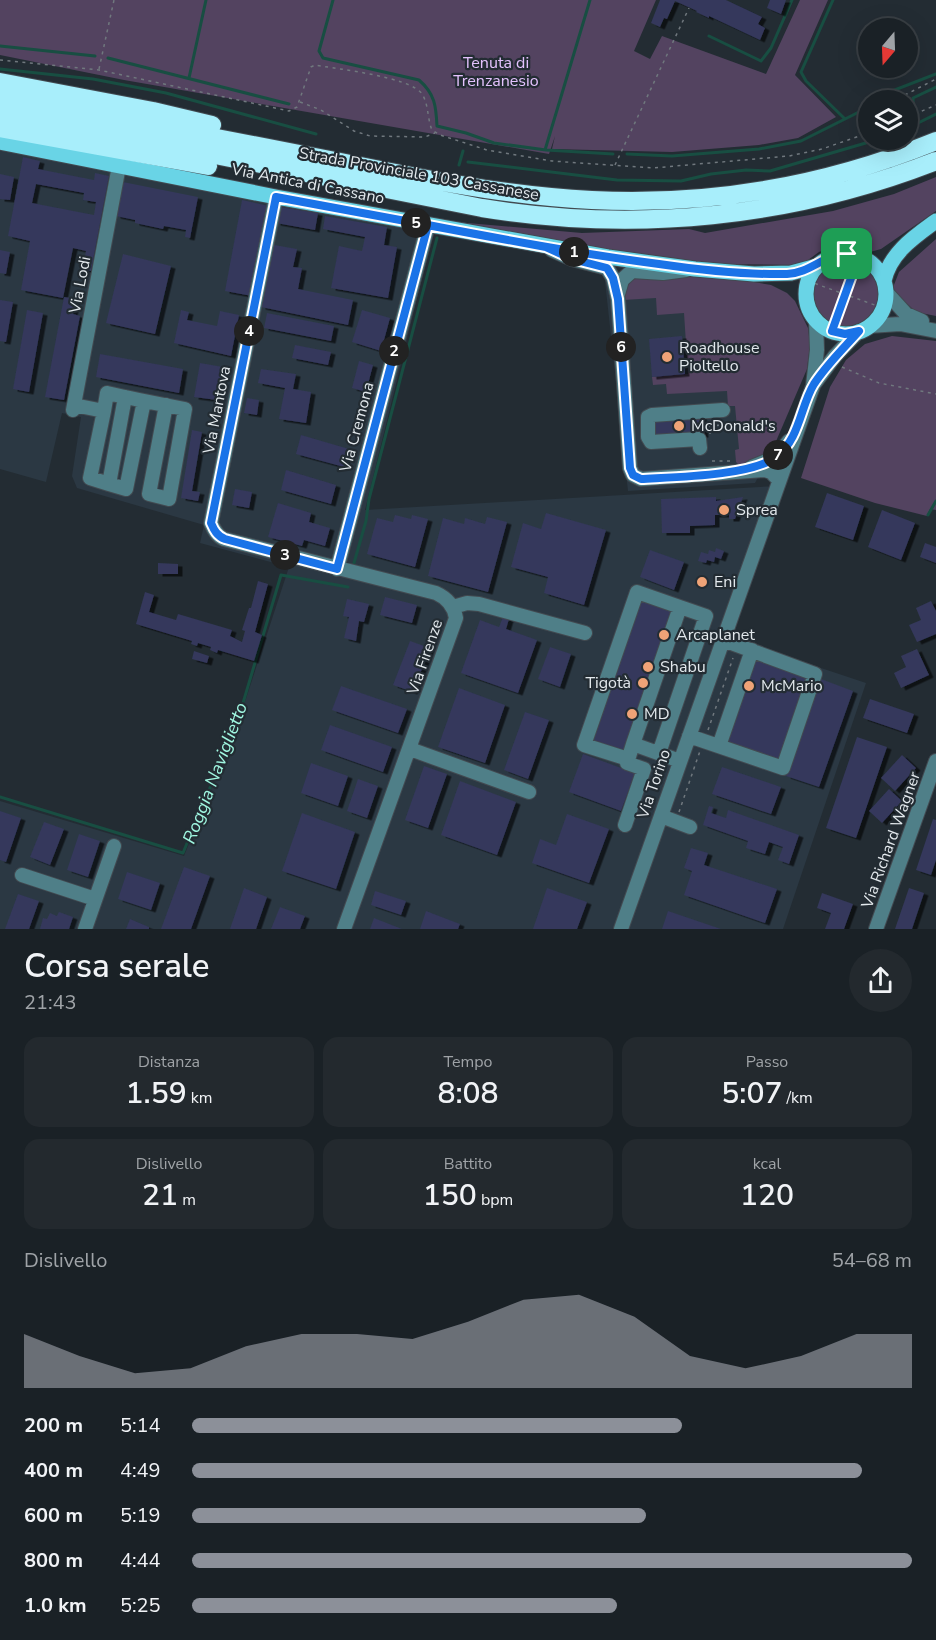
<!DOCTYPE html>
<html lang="it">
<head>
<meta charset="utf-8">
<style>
	body { margin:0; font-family:"Nunito Sans",sans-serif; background:#23292e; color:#f1f3f6; height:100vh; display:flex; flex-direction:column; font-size:22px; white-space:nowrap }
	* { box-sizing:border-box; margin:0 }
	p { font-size:20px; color:#9fa3a7 }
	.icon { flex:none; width:33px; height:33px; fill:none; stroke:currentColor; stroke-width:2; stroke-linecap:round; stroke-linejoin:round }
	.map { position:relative; height:929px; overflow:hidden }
	.side { display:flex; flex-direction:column; background:#1a2126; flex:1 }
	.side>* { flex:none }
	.needle { width:39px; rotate:199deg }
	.fabs { position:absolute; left:858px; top:18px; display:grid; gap:12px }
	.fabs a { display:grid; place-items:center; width:60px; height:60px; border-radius:50%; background:#1a2126; box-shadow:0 6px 24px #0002,0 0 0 2px #383e43; font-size:30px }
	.pin { position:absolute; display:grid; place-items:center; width:51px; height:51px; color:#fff; margin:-26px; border-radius:12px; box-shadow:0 3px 9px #0006 }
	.km { position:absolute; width:30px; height:30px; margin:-15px; border-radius:50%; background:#222; color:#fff; font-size:16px; line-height:30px; text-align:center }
	.round { display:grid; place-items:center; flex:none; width:63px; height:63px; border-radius:32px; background:#23292e }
	.summary { display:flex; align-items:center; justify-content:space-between; height:102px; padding:0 24px }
	h1 { font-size:33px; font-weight:600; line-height:45px }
	.figures { display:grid; grid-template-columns:repeat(3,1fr); gap:9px; height:102px; padding:6px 24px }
	.figures div { display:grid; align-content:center; border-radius:15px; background:#23292e; text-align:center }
	.figures b { font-size:30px; font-weight:600 }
	.figures small { font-size:16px; font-weight:400 }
	.figures p { font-size:16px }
	.chart { height:168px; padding:12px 24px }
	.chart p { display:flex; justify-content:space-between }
	.chart svg { width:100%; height:108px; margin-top:6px; fill:#8c9099; opacity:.7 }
	ul { padding:0 24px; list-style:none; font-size:20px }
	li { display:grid; grid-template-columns:96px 72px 1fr; align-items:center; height:45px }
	li i { height:15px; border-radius:8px; background:#8c9099 }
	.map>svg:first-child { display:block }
</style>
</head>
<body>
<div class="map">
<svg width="936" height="929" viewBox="0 0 936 929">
	<defs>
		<filter id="shadow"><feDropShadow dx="4.5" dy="2.5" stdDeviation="0" flood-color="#0009"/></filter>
	</defs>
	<rect width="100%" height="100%" fill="#232c33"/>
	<!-- built -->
	<path fill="#2b3843" d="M0,137l436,84 -71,289 411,-24 -53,154 92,34 3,-7 48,16 -83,246h-783v-128l184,55 55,-136 50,-153 -89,-24 4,-18 -127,-37 -5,-12 9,-59 -19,-4 -16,69 -46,-13z
		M604,272l72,21 97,156 -18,34 -127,8z"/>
	<!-- green -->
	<path fill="#534360" d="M0,0h656l-22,51 16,8 12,-23 104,38 34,-74h28l-33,75 41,42 -38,21 -39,7 -87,7 -120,-3 3,-13 -6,18 -425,-74 -124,-25z
		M936,177v34l-55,38 -11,3 -38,-5 -13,5 -15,11 -12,2 -72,-1 -120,-15 -155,-28 137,12 107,-4 16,4 128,-22 61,-17z
		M936,239v77l-20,-4 -24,-22 7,-18z
		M813 294a33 33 0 1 1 66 0a33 33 0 1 1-66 0Z
		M629,277h95l47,8 16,8 8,8 13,27 2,17 -3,24 -36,84 -32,12 -3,-3 -1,-12 4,-1 -4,-43h-7l-1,-15 -60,3 -1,-10 -13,1 -1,-8 36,-3 -4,-61 -27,2 -1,-17 -33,2z
		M892,336l44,5v169l-6,-1 -3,7 -52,-13 -74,-25 29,-91 16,-27 19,-16z"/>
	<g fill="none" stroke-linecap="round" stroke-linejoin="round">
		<!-- stream -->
		<path stroke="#184e42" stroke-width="3" d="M333,0l-14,51 4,7 96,22c16,14 17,26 18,46l29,7 28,10 52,7 67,4
			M833,0l-32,72 5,9 38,37
			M709,36l52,25 10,-13 21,-48
			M0,46l95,10
			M108,58l181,46
			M0,69l93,10 73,14 150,41
			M189,78l17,-78
			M913,108v-10l23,-11
			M908,128l28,-14
			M545,150l45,-150
			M627,154l45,2 87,-7 42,-8 60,-30 8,-11 67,-26
			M468,162l149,18 64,1 30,-7 35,-4 24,1 106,-31
			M459,165l4,-14
			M928,515l8,-14
			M354,563l12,-42 3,-22 68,-261
			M0,797l183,56 55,-133 43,-145 67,12"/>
	</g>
	<!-- building -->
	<path fill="#34385b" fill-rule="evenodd" filter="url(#shadow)" d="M660,0h66l36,17 -4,7 7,4 -5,12 -51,-24v2l-13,-6 1,-1 -22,-10 -8,18 -3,-1 -4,9 -9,-4z
		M770,0h16l-5,14 -14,-6z
		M23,157l17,4 -2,8 56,11 1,-7 14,3 -18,95 -8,-2 3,-18 -13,-3 -10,50 -42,-8 9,-49 -22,-5zM36,184l48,9 -1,7 13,2 -2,13 -62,-12z
		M0,174l14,3 -4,23 -10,-1z
		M123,182l75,15 -8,41 -5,-1 1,-7 -22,-4 -1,3 -28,-6v-3l-19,-4z
		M242,200l27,6 -17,90 -27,-5z
		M279,207l39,6 -3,17 -39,-7z
		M325,216l62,11 -3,18 13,2 -9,51 -57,-10 8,-42 23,5 3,-14 -42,-8z
		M274,245l23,4 -4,18 9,1 -4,21 55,11 -5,25 -87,-18z
		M0,250l10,2 -4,22 -6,-1z
		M123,254l48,12 -16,68 -49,-11z
		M64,297l12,2 -3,15 7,2 -16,84 -19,-3z
		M0,300l13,2 -7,40 -6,-1z
		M27,310l16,3 -14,79 -16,-3z
		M181,310l8,2 -2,8 30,6 3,-15 19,4 -8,41 -57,-13z
		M362,310l28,8 -9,33 -29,-9z
		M267,313l67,13 -3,15 -67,-13z
		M682,336l3,38 -33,3 -3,-38z
		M295,345l36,7 -3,13 -36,-7z
		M100,354l83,15 -4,24 -83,-16z
		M359,361l14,4 -7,27 -14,-4z
		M200,363l23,4 -6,33 -23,-3z
		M261,369l35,5 -3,15 18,3 -5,31 -27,-4 6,-31 -27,-5z
		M247,398l12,2 -2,15 -13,-2z
		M702,415l2,20 -48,3 -2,-20z
		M192,430l10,2 -10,59 8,1 -2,9 -17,-3z
		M301,435l48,14 -5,18 -48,-13z
		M286,470l50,15 -5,19 -50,-14z
		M235,489l17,3 -3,16 -17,-3z
		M827,493l37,13 -11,34 -38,-13z
		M716,497v4l27,-4 -8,22h-6v-4h-14v10l-25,1v7h-28l-1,-34z
		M278,503l33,10 -2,9 21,6 -5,18 -21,-6 -2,6 -34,-9z
		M882,510l33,13 -14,37 -33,-13z
		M546,513l60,17 -22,75 -40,-12 4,-16 -37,-10 12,-44 18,6z
		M395,515l16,4 1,-4 16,4 -13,48 -48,-13 10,-36 16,4z
		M487,517l20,5 -19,70 -60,-16 15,-58 21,6 1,-6 20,6z
		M925,543l11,4v16l-16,-6z
		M716,548l8,3 -3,8 -6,-2 -1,5 -7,-2 -1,3 -8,-2 3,-9 7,2 1,-4 6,2z
		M650,550l34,12 -10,28 -34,-13z
		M158,563l20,1v10h-20z
		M258,581l10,3 -13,48 7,3 -8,26 -36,-11 -1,3 -7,-3 1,-3 -13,-4 -1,3 -6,-2 1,-3 -56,-17 9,-32 9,3 -5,17 27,8 2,-6 54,16 -2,6 12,6 3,-11 -3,-1 7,-22h2z
		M385,597l32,8 -5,18 -32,-8z
		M642,598l34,11 -51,144 -32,-11z
		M347,599l22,5 -5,18 -5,-1 -3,20 -12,-3 5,-21 -6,-1z
		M931,601l5,10v23l-19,8 -8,-17 12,-5 -5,-12z
		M503,617l6,2 -3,10 31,11 -19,53 -57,-20 19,-53 19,7z
		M410,641l20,7 -17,44 -20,-7z
		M550,647l21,7 -11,33 -22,-8z
		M917,649l12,26 -28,13 -7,-15 12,-6 -5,-11z
		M194,651l15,5 -2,7 -15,-4z
		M757,658l51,18 -30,86 -51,-18z
		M821,679l32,12 -34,96 -33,-11z
		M341,686l66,23 -9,24 -66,-23z
		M459,688l46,17 -20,58 -47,-16z
		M870,699l44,15 -7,19 -44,-15z
		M525,712l24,8 -21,59 -24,-9z
		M330,725l62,22 -9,25 -62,-22z
		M857,737l30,10 -31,91 -30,-10z
		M583,754l52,19 -14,38 -52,-19z
		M902,755l14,13 -21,23 -14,-13z
		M311,763l37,13 -10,30 -37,-13z
		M424,766l23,8 -19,54 -23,-8z
		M722,767l59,20 -10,27 -59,-20z
		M358,779l20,7 -11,32 -20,-7z
		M460,781l56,21 -19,53 -56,-20z
		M889,789l13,12 -20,22 -13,-12z
		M709,806l4,1 -2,6 15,5 2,-8 71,25 -10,29 -11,-4 5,-13 -14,-5 -4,12 -19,-6 2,-7 -45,-16z
		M0,811l21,7 -15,44 -6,-2z
		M302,813l53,19 -19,57 -54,-18z
		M567,814l42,15 -20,54 -57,-20 8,-24 16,6z
		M933,819l3,1v40l-5,15 -15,-5z
		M44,822l20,7 -14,36 -20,-8z
		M79,834l21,7 -12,36 -21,-7z
		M691,848l17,5 -4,12 73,24 -12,34 -81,-28 8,-24 -8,-3z
		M184,867l26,9 -19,53h-30z
		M127,872l33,11 -9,27 -33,-11z
		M244,888l23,9 -11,32h-26z
		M547,888l40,14 -10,27h-44z
		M909,888l15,5 -12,36h-17z
		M375,891l31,10 -5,14 -30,-10z
		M822,893l31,11 -9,25h-19l6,-16 -14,-5z
		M18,894l21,7 -10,28h-24z
		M280,907l25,9 -5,13h-29z
		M426,911l34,13 -2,5h-38z
		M668,911l53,18h-59z
		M59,912l14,5 -4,12h-29l3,-11 4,1 3,-6 7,3z
		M374,918l28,11h-32z
		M130,919l19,8v2h-23z"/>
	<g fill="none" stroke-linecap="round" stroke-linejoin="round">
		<!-- minor casing -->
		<g stroke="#424a51" stroke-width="16">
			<path id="minor" d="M276,197l-65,326c3,7 6,13 13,16l212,54c11,5 18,13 20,25l-112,311
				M552,250l20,9 35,9 6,10 5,21 12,169 3,7 8,4 124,-9 6,2 8,8
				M886,292l20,22 16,7
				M618,294l4,-14 10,-9 31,2 23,-3
				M869,326l31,-2 36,7
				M814,384l21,-28 24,-25
				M74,405l30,6 3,-18c26,6 52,11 78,16l-16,90 -20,-5 17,-89
				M73,410l46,-244
				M104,411l-14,67 19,6 16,-87
				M700,448l-1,-9 -48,3 -3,-5v-20l4,-2 71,-5
				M752,467l24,-10 13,-16
				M109,484l17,5 18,-88
				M337,569l91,-344
				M453,607l14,-4 12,1 106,29
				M689,736l94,32 32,-94 -92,-34
				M633,744l47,-137 26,9 -47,137
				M719,746l33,-96
				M410,749l119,43
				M628,759l-44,-14 53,-153 43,15
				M661,816l29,11
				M625,825l19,-56 -17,-6 6,-19 47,17
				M22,875l73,24
				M85,929l29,-83
				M621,929l192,-543 4,-36 -1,-29
				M876,929l60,-168"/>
		</g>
		<!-- major casing -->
		<g stroke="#424a51" stroke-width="17">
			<path id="major" d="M0,142l276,55 332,60 87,12 59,5 37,-1 26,-7
				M806 294a40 40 0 1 1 80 0a40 40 0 1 1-80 0Z
				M884,281c6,-28 30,-44 52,-60"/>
		</g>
		<!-- highway casing -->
		<g stroke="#424a51" stroke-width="20">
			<path id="highway" d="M0,82l153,29 59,14
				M0,96c107,21 213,41 320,62 77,15 153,32 231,39 132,13 262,-6 385,-56
				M0,112l482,96c154,25 308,10 454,-47
				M0,128l208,38"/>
		</g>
		<!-- path -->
		<path stroke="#70787e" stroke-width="1.5" stroke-dasharray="3 4.5" stroke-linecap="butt" d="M0,60l99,10 190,41 8,-4 14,-40 4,-2c22,4 96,12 107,29 7,11 5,24 10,36l8,5 47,15 65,11 101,7 136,-12 33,-7 46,-16
			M99,69l15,-69
			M902,100l-1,-3 35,-18
			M300,102l21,8 33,21 16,5 55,1 10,-4
			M908,117l28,-12
			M615,165l74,-157
			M808,281l75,27
			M832,331l27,-75
			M842,367l37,16 57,11
			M710,434l-1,-8 15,-1
			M712,461h21
			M708,730l25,-72
			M679,812l21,-61"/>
		<!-- minor -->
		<use href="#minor" stroke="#4f7f88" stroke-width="14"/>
		<!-- major -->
		<use href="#major" stroke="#69d4e6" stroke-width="15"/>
		<!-- highway -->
		<use href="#highway" stroke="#a8eefb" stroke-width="18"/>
	</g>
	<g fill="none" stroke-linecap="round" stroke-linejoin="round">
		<!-- route casing -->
		<g stroke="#fff" stroke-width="12">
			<path id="route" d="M847,254c-23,0 -36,19 -60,20 -43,1 -86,-4 -128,-10 -78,-10 -154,-24 -231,-39l-91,344 -112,-30c-8,-3 -11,-9 -14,-16l65,-326 270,50 26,12 35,9 6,10 5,21 12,169 3,7 8,4c33,-2 110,-3 135,-22 24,-18 24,-50 38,-73 13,-20 30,-36 45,-53l-14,3 -13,-3 27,-75 -12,-2"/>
		</g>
		<!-- route -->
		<use href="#route" stroke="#1a73e8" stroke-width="8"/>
	</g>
	<!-- markers -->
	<g fill="#efa377" stroke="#232c33" stroke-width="2">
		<circle cx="667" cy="357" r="6"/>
		<circle cx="679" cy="426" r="6"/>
		<circle cx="724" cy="510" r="6"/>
		<circle cx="702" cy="582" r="6"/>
		<circle cx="664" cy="635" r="6"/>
		<circle cx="648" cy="667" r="6"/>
		<circle cx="643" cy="683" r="6"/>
		<circle cx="749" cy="686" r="6"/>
		<circle cx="632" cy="714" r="6"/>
	</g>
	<g text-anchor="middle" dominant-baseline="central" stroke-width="4.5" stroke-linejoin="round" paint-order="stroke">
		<!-- park labels -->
		<g font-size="16" fill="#e4c2fe" stroke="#232c33">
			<text x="496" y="63">Tenuta di<tspan x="496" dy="18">Trenzanesio</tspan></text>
		</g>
		<!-- street labels -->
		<g font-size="16" fill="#e3e9ed" stroke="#232c33">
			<text transform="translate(419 174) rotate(10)">Strada Provinciale 103 Cassanese</text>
			<text transform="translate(308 184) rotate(11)">Via Antica di Cassano</text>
			<text transform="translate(80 285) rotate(-79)">Via Lodi</text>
			<text transform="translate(217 410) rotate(-79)">Via Mantova</text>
			<text transform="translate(357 427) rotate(-75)">Via Cremona</text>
			<text transform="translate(425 657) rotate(-71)">Via Firenze</text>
			<text transform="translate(654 784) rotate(-71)">Via Torino</text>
			<text transform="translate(891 840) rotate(-70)">Via Richard Wagner</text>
		</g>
		<!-- poi labels -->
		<g font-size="16" fill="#e3e9ed" stroke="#232c33" text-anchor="start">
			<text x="679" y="348">Roadhouse<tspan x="679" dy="18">Pioltello</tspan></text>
			<text x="691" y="426">McDonald's</text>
			<text x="736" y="510">Sprea</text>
			<text x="714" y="582">Eni</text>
			<text x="676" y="635">Arcaplanet</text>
			<text x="660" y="667">Shabu</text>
			<text x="631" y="683" text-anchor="end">Tigotà</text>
			<text x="761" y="686">McMario</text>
			<text x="644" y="714">MD</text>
		</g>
		<!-- water labels -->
		<g font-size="18" font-style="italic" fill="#a0f7e1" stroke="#232c33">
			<text transform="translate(215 773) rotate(-69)">Roggia Naviglietto</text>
		</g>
	</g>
</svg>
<div class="fabs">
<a><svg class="needle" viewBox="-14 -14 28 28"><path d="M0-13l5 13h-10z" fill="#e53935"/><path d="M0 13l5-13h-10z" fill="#9fa3a7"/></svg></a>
<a><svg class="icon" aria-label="layers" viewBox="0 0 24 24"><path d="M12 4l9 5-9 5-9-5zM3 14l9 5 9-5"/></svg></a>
</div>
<div class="pin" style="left:847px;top:254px;background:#1e9e55"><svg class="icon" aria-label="arrive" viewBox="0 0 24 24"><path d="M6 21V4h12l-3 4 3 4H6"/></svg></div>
<b class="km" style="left:574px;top:252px">1</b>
<b class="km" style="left:394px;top:351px">2</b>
<b class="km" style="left:285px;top:555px">3</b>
<b class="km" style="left:249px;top:331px">4</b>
<b class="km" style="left:416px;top:223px">5</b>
<b class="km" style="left:621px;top:347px">6</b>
<b class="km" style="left:778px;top:455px">7</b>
</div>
<section class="side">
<div class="summary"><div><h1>Corsa serale</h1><p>21:43</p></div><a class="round"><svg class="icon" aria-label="share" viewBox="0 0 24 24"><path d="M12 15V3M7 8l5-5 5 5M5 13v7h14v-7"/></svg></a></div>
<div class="figures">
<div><p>Distanza</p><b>1.59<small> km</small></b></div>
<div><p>Tempo</p><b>8:08</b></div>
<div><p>Passo</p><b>5:07<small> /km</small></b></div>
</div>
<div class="figures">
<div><p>Dislivello</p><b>21<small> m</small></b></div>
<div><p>Battito</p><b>150<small> bpm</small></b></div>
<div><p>kcal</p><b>120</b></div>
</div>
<div class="chart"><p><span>Dislivello</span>54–68 m</p>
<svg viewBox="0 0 160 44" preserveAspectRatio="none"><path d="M0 44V22L10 31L20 38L30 36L40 27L50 22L60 22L70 24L80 17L90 8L100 6L110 15L120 31L130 36L140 31L150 22L160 22V44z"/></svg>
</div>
<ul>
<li><b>200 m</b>5:14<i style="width:68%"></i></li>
<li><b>400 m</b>4:49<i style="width:93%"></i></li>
<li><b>600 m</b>5:19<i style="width:63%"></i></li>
<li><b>800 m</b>4:44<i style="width:100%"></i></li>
<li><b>1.0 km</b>5:25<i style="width:59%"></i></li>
</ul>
</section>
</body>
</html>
